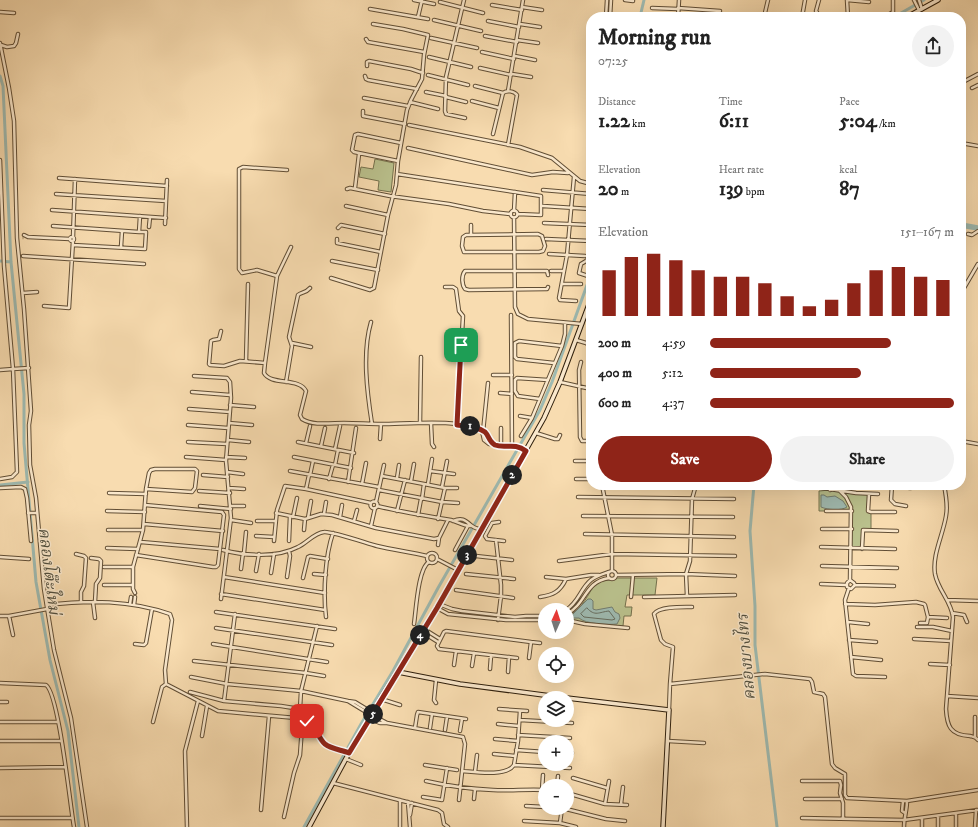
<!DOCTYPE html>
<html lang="en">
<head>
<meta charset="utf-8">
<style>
	body { margin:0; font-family:"IM FELL DW Pica","Noto Serif Thai",serif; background:#f2f2f2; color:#222; height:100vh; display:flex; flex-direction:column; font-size:15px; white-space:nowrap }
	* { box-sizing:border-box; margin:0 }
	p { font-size:13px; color:#767676 }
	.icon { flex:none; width:22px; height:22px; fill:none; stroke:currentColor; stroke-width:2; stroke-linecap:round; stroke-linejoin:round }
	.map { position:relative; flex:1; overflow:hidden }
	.side { position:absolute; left:586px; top:12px; width:380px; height:478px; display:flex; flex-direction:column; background:#fff; border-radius:16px; box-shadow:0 4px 16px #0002 }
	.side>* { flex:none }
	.needle { width:26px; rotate:3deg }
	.tools { position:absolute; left:538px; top:603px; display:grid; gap:8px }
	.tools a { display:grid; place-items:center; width:36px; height:36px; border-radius:50%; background:#fff; box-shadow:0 4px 16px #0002; font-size:20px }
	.pin { position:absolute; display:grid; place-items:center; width:34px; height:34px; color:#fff; margin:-17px; border-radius:8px; box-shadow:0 2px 6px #0006 }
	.km { position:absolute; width:20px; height:20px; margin:-10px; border-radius:50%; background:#222; color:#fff; font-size:11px; line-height:20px; text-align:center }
	.round { display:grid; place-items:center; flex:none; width:42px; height:42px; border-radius:21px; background:#f2f2f2 }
	.overview { display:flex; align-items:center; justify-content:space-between; height:68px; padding:0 12px }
	h1 { font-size:22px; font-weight:800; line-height:30px }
	.metrics { display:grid; grid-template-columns:repeat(3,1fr); gap:6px; height:68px; padding:4px 12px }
	.metrics div { display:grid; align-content:center }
	.metrics b { font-size:20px; font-weight:800 }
	.metrics small { font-size:11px; font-weight:400 }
	.metrics p { font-size:11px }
	.chart { height:112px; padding:8px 12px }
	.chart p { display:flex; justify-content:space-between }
	.chart svg { width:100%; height:72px; margin-top:4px; stroke:#8f2418; stroke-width:6 }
	.primary-button { display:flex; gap:8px; margin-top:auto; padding:8px 12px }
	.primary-button a { flex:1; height:46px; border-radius:24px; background:#8f2418; color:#fff; font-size:16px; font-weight:800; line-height:46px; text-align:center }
	.primary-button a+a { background:#f2f2f2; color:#222 }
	ul { padding:0 12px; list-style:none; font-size:13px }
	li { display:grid; grid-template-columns:64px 48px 1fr; align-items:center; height:30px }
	li i { height:10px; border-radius:5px; background:#8f2418 }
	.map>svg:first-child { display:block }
</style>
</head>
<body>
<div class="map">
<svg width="978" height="827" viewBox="0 0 978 827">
	<rect width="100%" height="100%" fill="#f8dcb0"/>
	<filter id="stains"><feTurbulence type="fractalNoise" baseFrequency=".005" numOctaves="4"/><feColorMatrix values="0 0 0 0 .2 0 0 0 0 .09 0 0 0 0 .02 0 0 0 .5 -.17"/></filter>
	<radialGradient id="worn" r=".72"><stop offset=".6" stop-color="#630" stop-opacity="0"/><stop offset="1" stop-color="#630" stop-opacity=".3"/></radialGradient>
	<!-- green -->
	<path fill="#bac18d" stroke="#74704c" d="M375,159l19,4 -3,29 -13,-2 1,-9 -20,-4 2,-10 12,2z
		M830,490l39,4 -1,18h3v18h-8v19l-12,-1 1,-37h-33v-20z
		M614,578h43l-2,17h-28l-2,12h7l-1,9h-7l-1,10 -41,-3 -14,-3v-4c5,-3 12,-8 15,-13 9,-12 10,-23 28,-23z"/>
	<!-- water -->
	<path fill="#9ebab1" stroke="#727c6f" d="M821,495h3l3,2 8,-1 8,5 4,6c-6,4 -19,3 -26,0z
		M588,599h3l2,2v8l3,1 16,-3 3,5 4,2 1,4 -3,6c-8,1 -32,0 -38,-6h-7l-1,-2z"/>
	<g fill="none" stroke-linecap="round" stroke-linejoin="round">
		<!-- shore -->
		<path stroke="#666c5e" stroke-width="1" d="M587,608c8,9 12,4 22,3l6,8 -3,1 -28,-3 -3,-3z"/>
		<!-- canal -->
		<path stroke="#9ebab1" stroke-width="3" d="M640,17l4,-17
			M894,17l30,-17
			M0,76l3,10 8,176 13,132v49l12,139 14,78 18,71 11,96
			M0,261l11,1
			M0,485l28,-3
			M754,485l-4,46 5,75v39l22,182
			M304,827l57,-103 32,-53 45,-83 102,-178 12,-28 39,-108"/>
		<!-- river -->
		<path stroke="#9ebab1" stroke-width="5.5" d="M961,225l17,3"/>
		<!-- street-tunnel -->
		<path stroke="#d0b68f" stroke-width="2.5" stroke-dasharray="2.5 1" stroke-linecap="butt" d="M22,238h2
			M131,597v-4"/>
		<!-- street casing -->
		<g stroke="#614e35" stroke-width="4.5">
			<path id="street" d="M414,0l20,4
				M464,0l-18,77 -1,34 1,3 19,4
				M625,0l8,1
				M819,0l-3,11 4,6
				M914,0l5,10
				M919,0l3,9
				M440,2l43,11
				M492,5l30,5
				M522,7l20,3
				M652,8l26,1
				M678,8l42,3
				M370,9l58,10
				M0,12l14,1
				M418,17l4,-17
				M606,17l1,-17
				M610,17l1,-17
				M678,17l1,-17
				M764,17l4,-17
				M802,17l3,-17
				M848,17l-1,-17 22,2
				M885,17l8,-5v-12
				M434,20l47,11
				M488,21l31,6
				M520,24l20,3
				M485,36l32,6
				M431,38l46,10
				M366,39l2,3 56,10
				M517,40l21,3
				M0,43l9,45 5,33 3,117 7,71 7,102 -2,14 1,40 6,33 8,91 10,61 17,68 16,109
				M1,45l6,2 7,-1 2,-3 2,-9
				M482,52l32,7
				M515,56l20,4
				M429,57l42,10
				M367,66v-4l2,-1 42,8 12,4
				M480,68l31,7
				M512,74l19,3
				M428,75l40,10
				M365,76l1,3 2,1 49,9
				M961,83l17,-9
				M475,86l28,7
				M972,88l6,-3
				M508,91l15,-91
				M426,92l20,4
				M446,97l20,5
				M364,98l44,8
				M472,101l27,7
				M410,102l28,7
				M363,111v5l42,8
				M409,125l111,22 32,11 28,23 11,3
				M493,134l10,-41c4,-3 11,-2 14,2l-9,50
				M961,143l17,3
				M408,148l124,27 21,-3 15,1
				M0,160l4,106 9,103 -13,1
				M398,161l-44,-9 -2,-2 3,-15 3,-1 43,9
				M287,170l-44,-3 -4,2v100l3,4 15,-3 20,6 -12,87 -1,10c7,13 35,4 42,18l-6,24 2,4c11,7 29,4 42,4 13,0 25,1 37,1 26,0 80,-6 101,7l2,9 5,4 29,2 8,5
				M397,174l144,22v19l-23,-1
				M574,177l-7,78 -8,43 1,2 16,1
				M59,178l108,8
				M355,188l4,-34
				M347,189l3,-1 40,8 59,8 34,7 28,3
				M543,190l48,4
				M56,194l110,7
				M346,206l42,9
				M543,206l48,3
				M52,210l114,8
				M510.5 214a3.5 3.5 0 1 1 7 0a3.5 3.5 0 1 1-7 0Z
				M514,211l1,-19
				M514,218l1,89 3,7 10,5 54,5
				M544,223l47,2
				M165,224l2,-44
				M53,226l86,6 1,-16
				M149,227l1,-10
				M338,228l3,-3 44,9
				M538,234l4,2 3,10 -2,5 -4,1h-75l-2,-6 1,-9 3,-2z
				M968,234l4,1 6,-4
				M24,235l4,2 42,2
				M471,235v-10
				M70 239a2 2 0 1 1 4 0a2 2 0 1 1-4 0Z
				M73,237l2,-58
				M337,239v4l44,9
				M546,239l45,2
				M73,245l72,4 1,-17h-7
				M121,247l1,-16
				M549,254l36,2
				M23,256l121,8
				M591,256l-5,5 -5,3 -2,9 12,4
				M332,261l46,9
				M551,271h13
				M277,276l14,-29
				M331,278l39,12 4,-2 14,-73 8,-30 2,-24 9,-51 4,-10 11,-21 2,-24 4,-20 -25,-6 -30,-5
				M562,284h19
				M445,287h8l3,2 3,22 4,5 -6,109
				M548,287l-1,2 -78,1 -4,-1c-3,-4 -4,-13 0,-18h82l1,4
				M23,293l14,-1
				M961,293l17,-29
				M44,306l25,2 4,-67
				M586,312h5
				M511,315l1,131
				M371,322c-9,31 -4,70 1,102
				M221,331l-2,8 -6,1 -2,1 -2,23 1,1 14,1 16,-5 25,2
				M576,340l10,3 5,4
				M292,343l19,4
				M246,361l2,-77
				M581,362l-2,8 1,67 2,4h9
				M554,363l-37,-4 -2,-2v-14l4,-2 43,5
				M493,375h19
				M194,376l33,2 3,4 1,16 -5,63 5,57 -10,81
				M286,382l6,-36 -3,-9 9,-42c3,-3 8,-2 12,-7
				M560,382l31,7
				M192,392l38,3
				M500,393l12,1
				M540,399l-22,-3 -3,-5v-11l2,-2 31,2
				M230,405l24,2
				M189,409l41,3
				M520,416l12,2
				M229,423l23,2
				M420,423l1,-66
				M431,423l1,21 2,3
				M188,425l40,3
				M501,428v17
				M483,431c6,3 7,11 12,14
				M483,432l5,-49
				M536,433l19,6h3l2,-4
				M521,436l11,-18 30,-72 3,-12v-11
				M380,439l1,-15
				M228,440l21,2
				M961,441l17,3
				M188,442l39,2
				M298,442l56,11
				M306,443l4,-17
				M321,446l4,-18
				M335,449l5,-23
				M186,457l40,3
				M226,457l19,1
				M294,457l57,11
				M575,461h16
				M335,465l3,-15
				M290,471l89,16
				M430,471l24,3
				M227,472l16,2
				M203,475l25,2
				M310,475l3,-14
				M382,476l63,12h12
				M397,478l2,-13
				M0,479l12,-2 5,-5 -4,-103 16,-1
				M329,479l4,-14
				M576,479h15
				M411,481l3,-17
				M348,482l8,-54
				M362,484l4,-21
				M428,484l4,-25
				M602,485l10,50v36
				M803,485l53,8 22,1
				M892,485l-1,15 4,4 11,2
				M944,485c2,10 4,21 2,31 -3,19 -14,39 -11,58 3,16 16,27 18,43l-7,92c1,17 4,26 24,27 4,1 6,1 8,4
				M892,486l18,2 19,-2
				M442,487l5,-26
				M0,488l21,-1 4,2 2,9 4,43
				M229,488l15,1
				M306,489l3,-14
				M379,490l63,12 16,1
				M830,490l1,-5
				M199,491l31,2
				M840,491l6,6 5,10 -1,73
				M109,493l37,1
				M869,494l-1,17 3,1h24
				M578,497l156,2
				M422,499l2,-15
				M370.5 505a3.5 3.5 0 1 1 7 0a3.5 3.5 0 1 1-7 0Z
				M376,502l8,-37
				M200,506l31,3
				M231,506h13
				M377,506c25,6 49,10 74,14 7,2 14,7 21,6
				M107,511l38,1
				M397,511l8,-31
				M826,511h26
				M28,513h9
				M276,513l29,6 16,-5 11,1 44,13 58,11 5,-1 9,-18
				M324,514l2,-12
				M418,515l3,-16
				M583,516l150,1
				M293,517l4,-19
				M340,517l2,-12
				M308,518l3,-17
				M438,519l7,-31
				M231,520l20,3
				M257,521h18
				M354,521l3,-11
				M453,521c9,-4 12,-1 19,5 2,2 7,3 9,4
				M499,522l-7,1 -7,13 2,3 17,2
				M144,524l79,7
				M371,526l4,-18
				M822,529h30
				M108,530h35
				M304,530l1,-11
				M585,534l149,3
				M256,536l18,1
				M496,540l5,45v11l-3,24
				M274,541l3,-31 8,-24 21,3 65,14
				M289,541l1,-25
				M141,542l79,7
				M438,545l1,-7
				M821,547l74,2
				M107,548l31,1
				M862,549l1,-19 34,1
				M223,550c22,6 54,8 75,-3 9,-4 16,-14 26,-15 8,-1 42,11 53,14 16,4 34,6 50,10
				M455,550l13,-24
				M427 558a5 5 0 1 1 10 0a5 5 0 1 1-10 0Z
				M244,553l2,-21
				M76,554l8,2 2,2 -2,28 -3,6v10
				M136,555l77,12h3l2,-2 6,-50 -2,-3 -77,-7
				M476,556l36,4
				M0,557l29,2
				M91,558l8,1 2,2 -1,17 -4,6 -1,18
				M437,559l21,11
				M559,561l53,-7 123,2
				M822,566l75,2
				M104,567h29
				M241,569l2,-16
				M608 575a4 4 0 1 1 8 0a4 4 0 1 1-8 0Z
				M256,571l3,-17
				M271,573l3,-19
				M314,574l12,1
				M466,574l48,5
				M616,575l70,-1 49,2
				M224,577l101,16
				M287,577l3,-21 -1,-5
				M546,577l20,2 25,-4h8
				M303,578l5,-21 2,-1 18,3
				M821,584l25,1
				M104,585h29
				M855,585l-1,-2 -4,-3 -3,3v4l4,2 4,-4 39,1
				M849,588l-4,12 8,74 3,2 29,1
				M456,590l57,8
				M135,593l-2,-4v-22l10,-37 3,-41 3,-16 2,-3 4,-1h40l2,2 -2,17 -3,4 -46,-3
				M221,594l104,16
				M687,596l-1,-22 4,-13 2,-62 4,-14
				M540,597c13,-2 20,-5 26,-18
				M631,597l2,-22
				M644,597l91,-2
				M947,600l31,1
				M93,602l2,16
				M130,604l1,-7
				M439,604l13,5 10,2 53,6 11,-1h19
				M845,604l30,1 41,-3 8,2 1,1 3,12 19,1
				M47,605c42,-5 83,-5 123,9l2,6 -7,50 1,14
				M134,605l1,-8
				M437,608l11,6 58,6h39
				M566,610c13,-8 14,-21 25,-30 5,-4 12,-6 18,-8
				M216,612l119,17
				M952,613l12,2 3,7
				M567,614c20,-11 17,-32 42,-36
				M0,616h9l38,-7
				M9,616l4,19
				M326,617c-3,-24 -1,-61 7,-84
				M567,620l18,4 43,4
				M848,622l20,2
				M920,623h7l1,-6
				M414,624c2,-13 4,-56 15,-62
				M917,627h16l19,4
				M216,628l116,17
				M424,629l16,10
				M422,632l16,10
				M914,639l37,2
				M849,640l27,2
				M531,642l9,1
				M135,644l9,1 2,-2 6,-34
				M213,644l114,18
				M851,657l30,3
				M517,658l-78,-9 -2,-3 7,-14 2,-1 85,11 -2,16
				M194,661l112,12 18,3
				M930,664l20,1
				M454,665l2,-14
				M472,666l2,-13
				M490,669l1,-13
				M508,672l1,-15
				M191,677l36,7 74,7 47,10
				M436,680l-2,20 2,3
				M0,683l46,2c13,9 24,120 28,142
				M166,684l52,27 78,7c26,7 15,15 29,26 7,6 17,6 24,9
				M670,684l3,-37 -8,-3 -4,-4 -7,-26c5,-8 29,-7 38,-7
				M190,692l34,9 57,5 38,6
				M947,696l31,2
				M381,699l19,6
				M224,701l11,-87
				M0,702h7
				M300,709l1,-18 16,-65
				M499,709l28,2
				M669,710l1,-26 95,-10 45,5 2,3 2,10 9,2 2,3 7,67 3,4 10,6v21l2,3 60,3 71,-11
				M371,715l-23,-14 7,1 18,11
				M372,715l15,8
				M370,719l10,4h7l76,14 2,7 -6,56
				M520,720l52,3
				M0,722h57
				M153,722l9,-35 4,-3
				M498,724l21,2
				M415,728l2,-13 1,-3 48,7
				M430,728l2,-14
				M445,730l2,-13
				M460,731l2,-12
				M518,735l52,3
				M202,736l5,-30
				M975,737v-20
				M495,739l23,2
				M0,741h61
				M668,741l36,2
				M516,750l29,2
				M567,753h5
				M494,754l21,2
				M346,759l15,6
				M425,765l32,5
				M514,765l56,3
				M0,768l65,-1
				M462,771c13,1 44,6 52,-6l4,-24 2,-30
				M475,772l2,-17
				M573,778l34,10
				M426,781c22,5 44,8 67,9 17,1 34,-1 52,0
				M802,781h38l1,4 -1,8 3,10v16
				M333,783l105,27 4,3 2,11 4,3
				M557,786l1,-10
				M542,790l1,-15
				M567,793l38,11 22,1
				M423,797l19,3 5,-32
				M474,799l1,-10
				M805,799h37
				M903,801l-1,10 3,2
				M408,802l2,25
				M605,804l4,-23
				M621,804l2,-17
				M526,806l19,1
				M556,808l10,1 40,10 19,2
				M261,810l8,-94
				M410,815l2,-12
				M284,817l10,-44 6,-18 2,-28 5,-6
				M0,818h72
				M802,818l102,2 74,-10
				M524,821l36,2 16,4
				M560,823l2,-15
				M187,827l-2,-76 13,-50
				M400,827v-27
				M904,827c0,-9 3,-17 3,-26
				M922,827v-9
				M938,827v-11
				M956,827v-14
				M975,827l1,-17"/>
		</g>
		<!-- secondary casing -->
		<g stroke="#2f1f0c" stroke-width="5.5">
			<path id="secondary" d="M907,17l31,-17
				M398,672l62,12 106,14
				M567,698l102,12 -6,117
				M309,827l40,-74 35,-60 55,-89 105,-186 16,-36 31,-83"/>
		</g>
		<!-- street -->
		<use href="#street" stroke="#fae8cc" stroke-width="2.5"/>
		<!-- secondary -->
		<use href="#secondary" stroke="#fae8cc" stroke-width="3.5"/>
	</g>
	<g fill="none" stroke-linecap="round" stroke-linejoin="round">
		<!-- route casing -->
		<g stroke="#fff" stroke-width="8">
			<path id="route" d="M307,721c10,4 10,16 18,23 6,5 17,6 24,9l88,-145 89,-157c-12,-9 -21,-2 -31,-6 -6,-3 -6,-9 -10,-13 -8,-6 -19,-6 -28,-7l4,-80"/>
		</g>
		<!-- route -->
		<use href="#route" stroke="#8f2418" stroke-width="5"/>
	</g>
	<g text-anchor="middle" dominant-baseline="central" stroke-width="3" stroke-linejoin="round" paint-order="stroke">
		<!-- water labels -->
		<g font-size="16" font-style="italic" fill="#504e3e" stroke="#fae8cc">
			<text transform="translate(49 571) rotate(83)">คลองโต๊ะใหม่</text>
			<text transform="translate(746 657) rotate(-95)">คลองบางไทร</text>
		</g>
	</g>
	<rect width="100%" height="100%" filter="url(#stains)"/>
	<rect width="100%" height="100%" fill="url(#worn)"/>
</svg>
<div class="tools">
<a><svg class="needle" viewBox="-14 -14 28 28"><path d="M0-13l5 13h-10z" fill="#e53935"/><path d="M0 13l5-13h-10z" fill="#767676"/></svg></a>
<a><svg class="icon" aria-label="locate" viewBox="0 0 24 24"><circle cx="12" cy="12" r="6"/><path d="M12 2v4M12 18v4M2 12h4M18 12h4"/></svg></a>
<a><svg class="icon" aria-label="layers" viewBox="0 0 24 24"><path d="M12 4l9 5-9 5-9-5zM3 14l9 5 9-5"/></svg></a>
<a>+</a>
<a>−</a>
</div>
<div class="pin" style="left:461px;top:345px;background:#1e9e55"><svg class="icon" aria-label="arrive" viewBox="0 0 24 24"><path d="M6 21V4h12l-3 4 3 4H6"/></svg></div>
<div class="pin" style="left:307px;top:721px;background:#d93025"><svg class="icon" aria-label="check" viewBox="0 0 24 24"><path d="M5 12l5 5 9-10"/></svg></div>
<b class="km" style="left:470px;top:426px">1</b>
<b class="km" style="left:512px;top:475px">2</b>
<b class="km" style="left:467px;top:555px">3</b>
<b class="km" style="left:420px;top:635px">4</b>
<b class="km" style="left:373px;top:714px">5</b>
<section class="side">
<div class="overview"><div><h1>Morning run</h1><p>07:25</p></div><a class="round"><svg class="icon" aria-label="share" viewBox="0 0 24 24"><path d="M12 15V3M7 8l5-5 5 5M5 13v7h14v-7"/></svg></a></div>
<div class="metrics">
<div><p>Distance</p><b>1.22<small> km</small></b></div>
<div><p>Time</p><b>6:11</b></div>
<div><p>Pace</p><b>5:04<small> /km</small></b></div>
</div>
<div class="metrics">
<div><p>Elevation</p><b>20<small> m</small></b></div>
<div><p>Heart rate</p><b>139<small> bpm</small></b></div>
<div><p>kcal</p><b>87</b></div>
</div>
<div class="chart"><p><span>Elevation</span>151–167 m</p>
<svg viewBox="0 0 160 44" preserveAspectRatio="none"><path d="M5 44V16M15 44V8M25 44V6M35 44V10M45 44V16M55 44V20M65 44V20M75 44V24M85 44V32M95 44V38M105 44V34M115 44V24M125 44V16M135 44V14M145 44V20M155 44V22"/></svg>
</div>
<ul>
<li><b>200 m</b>4:59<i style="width:74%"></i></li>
<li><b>400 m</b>5:12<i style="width:62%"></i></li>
<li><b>600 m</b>4:37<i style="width:100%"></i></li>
</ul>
<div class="primary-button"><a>Save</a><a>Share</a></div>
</section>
</div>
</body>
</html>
